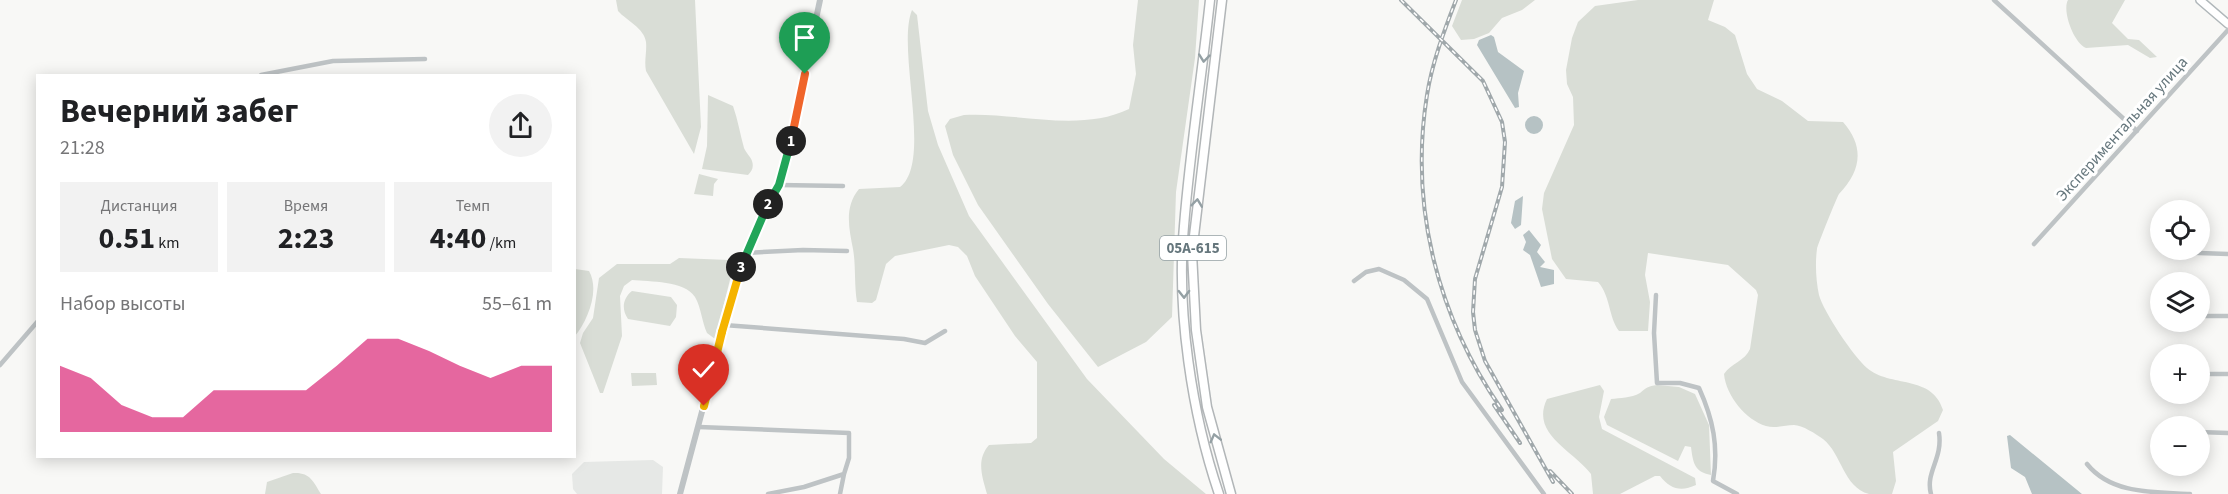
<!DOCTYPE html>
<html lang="ru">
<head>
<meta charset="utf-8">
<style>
	body { margin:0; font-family:"Source Sans 3",sans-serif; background:#f2f2f2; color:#202124; height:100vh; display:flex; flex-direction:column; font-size:22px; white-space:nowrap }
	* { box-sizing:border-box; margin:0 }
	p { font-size:20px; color:#757577 }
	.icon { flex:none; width:33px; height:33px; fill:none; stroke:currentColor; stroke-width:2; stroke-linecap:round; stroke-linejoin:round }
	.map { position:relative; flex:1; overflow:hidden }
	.details { position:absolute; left:36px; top:74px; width:540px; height:384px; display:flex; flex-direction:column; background:#fff; border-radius:0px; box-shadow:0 3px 15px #0003 }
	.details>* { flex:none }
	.buttons { position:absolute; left:2150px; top:200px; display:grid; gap:12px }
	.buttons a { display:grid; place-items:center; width:60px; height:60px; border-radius:50%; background:#fff; box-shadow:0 3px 15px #0003; font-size:30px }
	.pin { position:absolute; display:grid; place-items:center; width:51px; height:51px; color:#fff; margin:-62px -26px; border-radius:50% 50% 50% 0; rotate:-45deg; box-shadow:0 0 6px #0007 }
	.pin .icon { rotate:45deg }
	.km { position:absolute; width:30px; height:30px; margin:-15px; border-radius:50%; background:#222; color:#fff; font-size:16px; line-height:30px; text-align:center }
	.round { display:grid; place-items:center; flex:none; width:63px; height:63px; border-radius:32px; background:#f2f2f2 }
	.summary { display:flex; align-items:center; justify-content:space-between; height:102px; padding:0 24px }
	h1 { font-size:33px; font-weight:700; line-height:45px }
	.metrics { display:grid; grid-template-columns:repeat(3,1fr); gap:9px; height:102px; padding:6px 24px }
	.metrics div { display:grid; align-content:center; border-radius:0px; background:#f2f2f2; text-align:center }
	.metrics b { font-size:30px; font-weight:700 }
	.metrics small { font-size:16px; font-weight:400 }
	.metrics p { font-size:16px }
	.chart { height:168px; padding:12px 24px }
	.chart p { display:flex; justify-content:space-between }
	.chart svg { width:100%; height:108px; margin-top:6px; fill:#db2777; opacity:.7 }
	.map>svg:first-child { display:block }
</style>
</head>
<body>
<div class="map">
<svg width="2228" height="494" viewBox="0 0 2228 494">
	<rect width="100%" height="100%" fill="#f8f8f6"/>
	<!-- built -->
	<path fill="#e6e8e6" d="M653,460l10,7 -1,27h-85l-4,-5 -1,-15 12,-12z"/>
	<!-- green -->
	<path fill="#d9ddd6" d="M616,0h79l6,127 -7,27 -48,-83c-2,-10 1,-19 0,-29 -2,-14 -19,-21 -28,-31z
		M1138,0h61l-4,58 -19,134 -4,125 -26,25 -48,25 -50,-63 -70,-99 -25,-50 -8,-29 5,-7 14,-4c52,-3 115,18 165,-6l7,-35 -3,-29z
		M1462,0h73l-13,10 -20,8 -13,15 -15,6 -13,1 -9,-14z
		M1638,0h76l-6,20 17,7 10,8 12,39 10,15 25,12 26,20 35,1c22,25 18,49 -4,72 -2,3 -21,50 -22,55 -2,14 -1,32 2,46 4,16 35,62 48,73 23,20 65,6 76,42l-5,11 -45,31 3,29 -4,13c-7,0 -16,0 -23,0 -26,-7 -27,-40 -46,-55 -7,-5 -21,-14 -29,-14 -10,0 -19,4 -28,1 -20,-6 -40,-30 -42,-52 7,-11 21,-13 26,-25l8,-54 -2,-5 -28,-25 -80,-12 -3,22 5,27 -2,29h-29c-11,-15 -8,-34 -21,-49l-32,-3 -14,-20 -10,-50 2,-16 30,-68 -1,-28 -6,-13 -1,-14 6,-32 6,-16 17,-16z
		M2068,0h57l-13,23 16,16 11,1 18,17 -7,1 -22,-13 -42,3c-13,-6 -24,-38 -18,-48z
		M912,10l5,5 11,96 10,34 31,71 118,163 77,80 42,35h-219c-5,-18 -11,-34 2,-49l42,-2 6,-5v-76l-22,-26 -40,-60 -8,-20 -9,-9 -9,-2 -54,11 -9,8 -10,36 -4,3 -15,-1c-3,-18 -1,-36 -4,-53 -4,-21 -9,-42 6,-60l41,-2c33,-25 -4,-138 12,-177z
		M708,95l25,11c5,14 7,28 11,42 2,5 7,9 8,13 2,6 0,10 -4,14l-46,-6 5,-23z
		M699,174l19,5 -4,5 -1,12 -19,-2z
		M679,258l50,2 5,4 -19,75 -8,-6c-5,-11 -6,-26 -12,-36 -11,-17 -45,-15 -63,-17l-8,6 -4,10 2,40 -19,57h-3l-20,-50 3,-10 10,-15 6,-40 18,-14h53z
		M575,269l14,2c11,19 -1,49 -14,65z
		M632,291l39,6 6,8 -1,12 -6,9 -42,-7c-7,-10 -5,-21 4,-28z
		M631,373h25l1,12 -25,1z
		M1600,385l4,6 -5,26 3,12 93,49 1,7c-15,7 -26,4 -36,-9h-5l-35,18h-27l-2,-20c-18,-24 -61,-40 -44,-75z
		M1657,385l22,2 16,7 14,31 2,50c-17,-3 -18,-13 -20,-28l-6,-1 -7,15 -71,-36 -3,-8 7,-18c9,-1 20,-1 29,-6 6,-5 8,-7 17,-8z
		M293,473c17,-1 20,8 28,21h-56l2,-12z"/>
	<!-- water -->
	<path fill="#b6c2c4" d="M1491,35l3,2 4,15 26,19 -6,22 1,14 -4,1 -38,-63 2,-5z
		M1525 125a9 9 0 1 1 18 0a9 9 0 1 1-18 0Z
		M1523,196l-2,29 -6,4 -4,-6 4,-22z
		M1529,230l12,15 -4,7 8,10 -5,5 14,3v14l-13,3 -11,-32 -7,-5 3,-8 -3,-7z
		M2010,435l72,59h-50l-7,-17 -14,-9 -4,-32z"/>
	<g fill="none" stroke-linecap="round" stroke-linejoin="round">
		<!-- secondary casing -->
		<g stroke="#b0b7ba" stroke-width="10">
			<path id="secondary" d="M2200,0l28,24"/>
		</g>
		<!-- trunk casing -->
		<g stroke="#b2b6b8" stroke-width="11">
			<path id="trunk" d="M1210,0c-8,75 -20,150 -26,226 -8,83 8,189 35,268
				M1222,0l-30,253 4,77 11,77 24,87"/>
		</g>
		<!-- minor -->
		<path stroke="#bec3c5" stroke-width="4.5" d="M1994,0l143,131
			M261,75l72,-14 92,-2
			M779,185l64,1
			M2034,244l194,-214
			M2170,252l58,2
			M745,253l58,-3 44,1
			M1354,281l12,-9 13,-3 25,11 23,19 35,83 82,112
			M1656,295l-2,38 3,50h23l19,5c14,31 20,59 14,93l24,13
			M2199,316h29
			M724,325l180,14 21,4 20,-12
			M0,365l38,-44
			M2199,374h29
			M699,427l150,6v25l-5,16 -40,13 -36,7
			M2199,432l29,1
			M2087,464c24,30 65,28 103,30
			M840,494l4,-20
			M1931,494c-6,-22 12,-35 8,-61"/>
		<!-- tertiary -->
		<path stroke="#bec3c5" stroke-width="6" d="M680,494l63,-236 36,-73 5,-16 36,-169"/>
		<!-- secondary -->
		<use href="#secondary" stroke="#fff" stroke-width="7"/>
		<!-- trunk -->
		<use href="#trunk" stroke="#fff" stroke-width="8"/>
		<!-- rail casing -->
		<g stroke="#a0a8ab" stroke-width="4">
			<path id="rail" d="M1401,0l82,81 19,41 3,20 -3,45 -27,92 -2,33 2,18 10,31 68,121
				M1456,0c-12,31 -24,63 -29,95 -18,112 11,223 75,315
				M1494,405l26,38
				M1550,471l22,23"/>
		</g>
		<!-- rail -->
		<use href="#rail" stroke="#fff" stroke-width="1.5" stroke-dasharray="4.5" stroke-linecap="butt"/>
	</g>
	<!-- one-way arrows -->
	<defs><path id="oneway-chevron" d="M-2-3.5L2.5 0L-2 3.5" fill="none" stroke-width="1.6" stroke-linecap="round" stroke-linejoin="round" transform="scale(1.5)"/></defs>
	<g stroke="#94a0a4">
		<use href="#oneway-chevron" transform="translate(1204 58) rotate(96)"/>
		<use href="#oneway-chevron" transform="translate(1197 203) rotate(-83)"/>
		<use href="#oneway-chevron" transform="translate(1184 294) rotate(89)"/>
		<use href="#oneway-chevron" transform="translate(1215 438) rotate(-104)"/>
	</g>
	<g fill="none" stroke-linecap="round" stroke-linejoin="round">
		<!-- split-1 casing -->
		<g stroke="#fff" stroke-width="12">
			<path id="split-1" d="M791,141l14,-67"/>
		</g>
		<!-- split-2 casing -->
		<g stroke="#fff" stroke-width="12">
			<path id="split-2" d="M768,204l11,-19 12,-44"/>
		</g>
		<!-- split-3 casing -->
		<g stroke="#fff" stroke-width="12">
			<path id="split-3" d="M741,267l27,-63"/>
		</g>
		<!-- split-4 casing -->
		<g stroke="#fff" stroke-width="12">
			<path id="split-4" d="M722,332l19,-65"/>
		</g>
		<!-- split-5 casing -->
		<g stroke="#fff" stroke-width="12">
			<path id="split-5" d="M704,406l18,-74"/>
		</g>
		<!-- split-1 -->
		<use href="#split-1" stroke="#f0652b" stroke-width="8"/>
		<!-- split-2 -->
		<use href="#split-2" stroke="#22a559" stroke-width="8"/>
		<!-- split-3 -->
		<use href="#split-3" stroke="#22a559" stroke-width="8"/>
		<!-- split-4 -->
		<use href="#split-4" stroke="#f5b400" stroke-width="8"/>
		<!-- split-5 -->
		<use href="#split-5" stroke="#f5b400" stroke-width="8"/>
	</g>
	<g text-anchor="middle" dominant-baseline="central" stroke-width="6" stroke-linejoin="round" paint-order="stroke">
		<!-- shield labels -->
		<rect fill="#fff" stroke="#94a0a4" stroke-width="1.5" x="1160" y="236" width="66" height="24" rx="4.5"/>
		<g font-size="15" font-weight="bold" fill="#66777d">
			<text x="1193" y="248">05А-615</text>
		</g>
		<!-- street labels -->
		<g font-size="16" fill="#66777d" stroke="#fff">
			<text transform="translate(2122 129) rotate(-48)">Экспериментальная улица</text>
		</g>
	</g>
</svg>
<div class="buttons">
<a><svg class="icon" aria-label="locate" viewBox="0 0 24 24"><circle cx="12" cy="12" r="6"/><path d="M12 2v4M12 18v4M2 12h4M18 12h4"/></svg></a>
<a><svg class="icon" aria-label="layers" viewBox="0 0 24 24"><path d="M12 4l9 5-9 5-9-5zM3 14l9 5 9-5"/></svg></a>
<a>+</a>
<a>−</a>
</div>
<div class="pin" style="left:805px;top:74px;background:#1e9e55"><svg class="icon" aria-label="arrive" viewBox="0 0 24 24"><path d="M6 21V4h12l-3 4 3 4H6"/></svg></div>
<div class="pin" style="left:704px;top:406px;background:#d93025"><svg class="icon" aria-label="check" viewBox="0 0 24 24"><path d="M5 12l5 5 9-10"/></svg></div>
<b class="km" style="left:791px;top:141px">1</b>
<b class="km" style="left:768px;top:204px">2</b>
<b class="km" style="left:741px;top:267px">3</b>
<section class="details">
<div class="summary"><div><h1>Вечерний забег</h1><p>21:28</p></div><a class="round"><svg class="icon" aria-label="share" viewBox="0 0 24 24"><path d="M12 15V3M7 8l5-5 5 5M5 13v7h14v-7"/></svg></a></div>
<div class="metrics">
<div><p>Дистанция</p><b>0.51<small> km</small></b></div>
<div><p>Время</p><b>2:23</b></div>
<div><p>Темп</p><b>4:40<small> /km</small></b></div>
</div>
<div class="chart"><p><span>Набор высоты</span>55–61 m</p>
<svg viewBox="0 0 160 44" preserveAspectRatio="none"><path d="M0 44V17L10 22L20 33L30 38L40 38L50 27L60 27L70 27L80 27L90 17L100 6L110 6L120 11L130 17L140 22L150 17L160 17V44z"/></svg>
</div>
</section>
</div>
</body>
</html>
